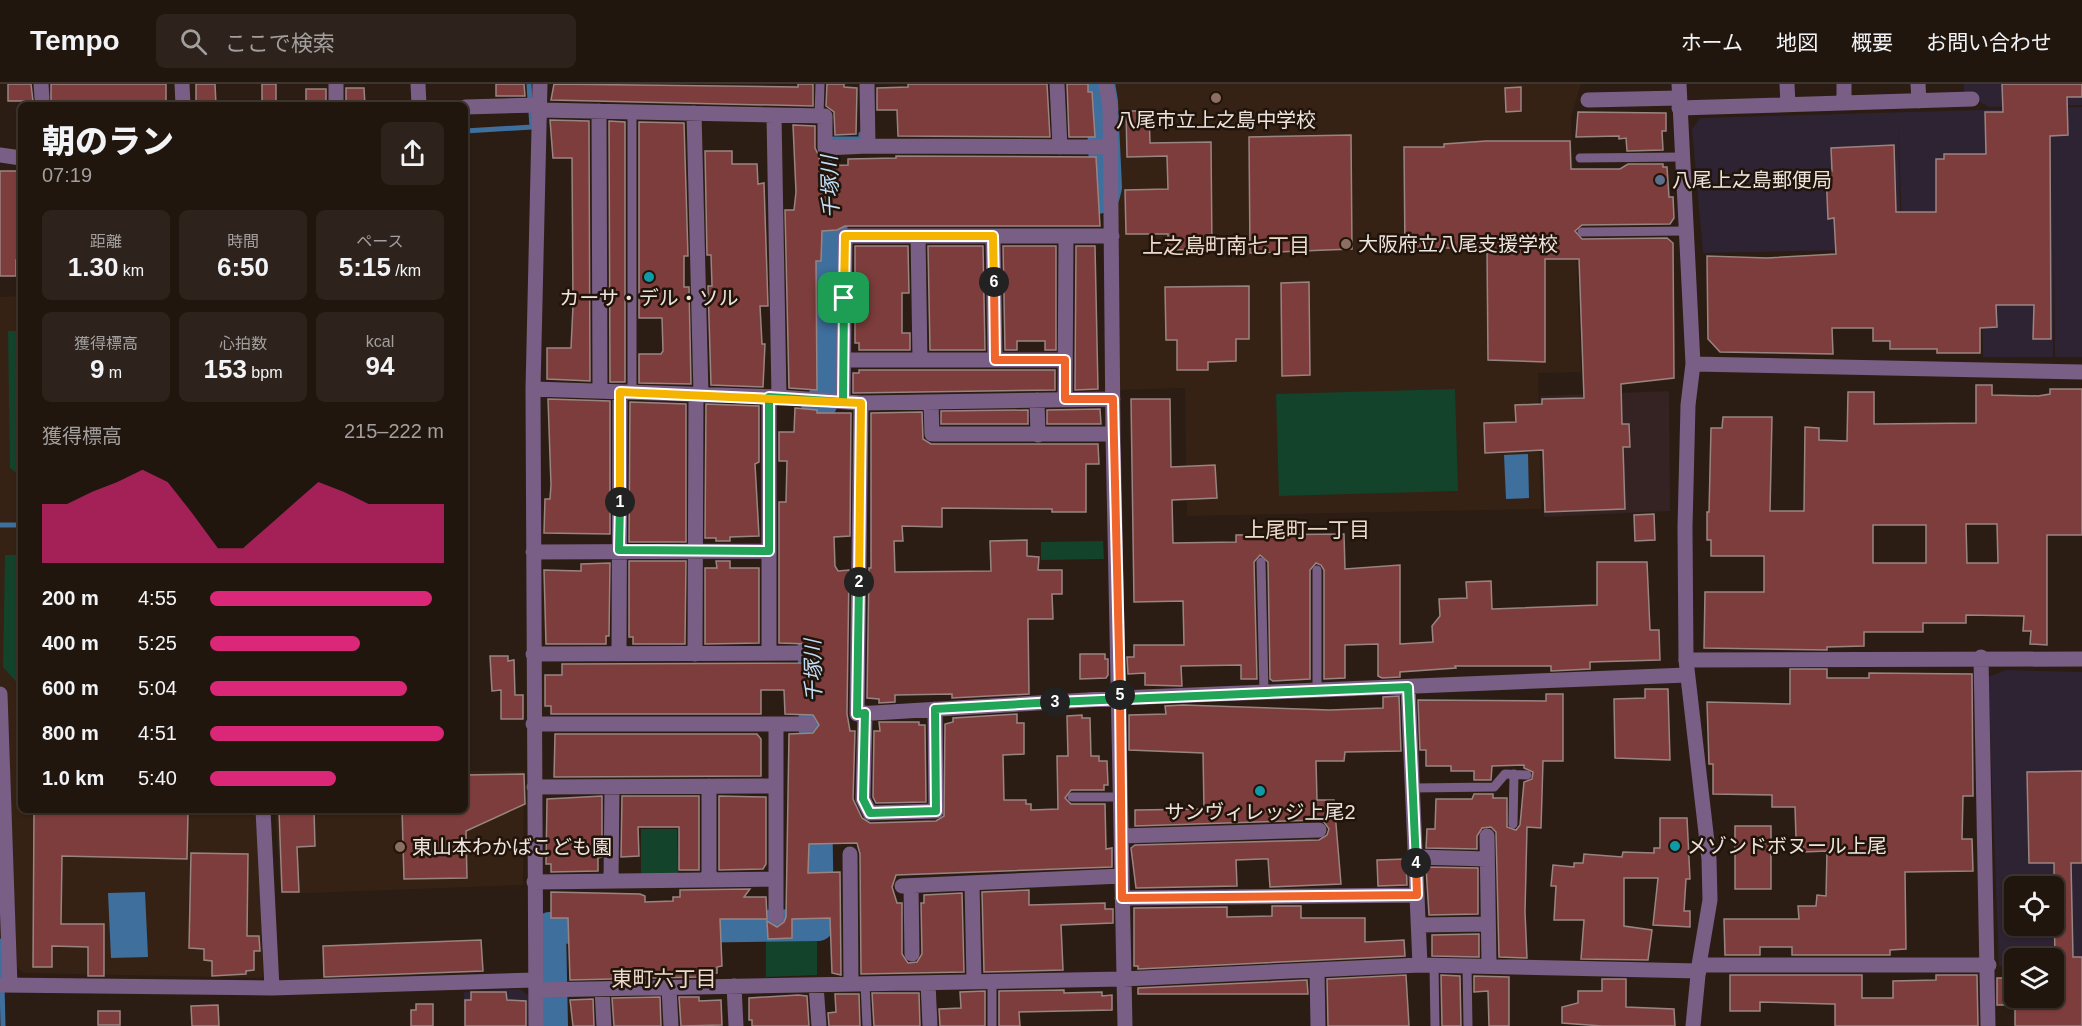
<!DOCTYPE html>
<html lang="ja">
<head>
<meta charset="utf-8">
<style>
	body { margin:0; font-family:Arial,"Noto Sans JP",sans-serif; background:#2d231c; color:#f1f3f6; height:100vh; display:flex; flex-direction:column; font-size:22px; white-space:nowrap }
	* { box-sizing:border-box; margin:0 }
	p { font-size:20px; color:#a29f9e }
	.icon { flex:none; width:33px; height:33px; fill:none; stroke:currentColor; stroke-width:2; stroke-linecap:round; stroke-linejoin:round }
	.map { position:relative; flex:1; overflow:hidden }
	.sheet { position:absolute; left:18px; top:18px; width:450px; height:711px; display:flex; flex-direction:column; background:#20160e; border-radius:9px; box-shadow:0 2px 4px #0004,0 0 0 2px #3d352e }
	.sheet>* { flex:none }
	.controls { position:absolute; left:2004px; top:792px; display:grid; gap:12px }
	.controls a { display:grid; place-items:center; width:60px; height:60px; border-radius:9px; background:#20160e; box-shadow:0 2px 4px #0004,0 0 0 2px #3d352e; font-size:30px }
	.pin { position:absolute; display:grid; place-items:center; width:51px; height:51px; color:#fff; margin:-26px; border-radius:12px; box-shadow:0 3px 9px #0006 }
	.km { position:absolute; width:30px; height:30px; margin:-15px; border-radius:50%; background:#222; color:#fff; font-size:16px; line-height:30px; text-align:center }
	.round { display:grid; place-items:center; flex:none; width:63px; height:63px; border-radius:9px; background:#2d231c }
	.summary { display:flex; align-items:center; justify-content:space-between; height:102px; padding:0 24px }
	h1 { font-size:33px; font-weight:800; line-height:45px }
	.stats { display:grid; grid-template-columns:repeat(3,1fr); gap:9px; height:102px; padding:6px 24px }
	.stats div { display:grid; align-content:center; border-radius:9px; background:#2d231c; text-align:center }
	.stats b { font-size:26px; font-weight:800 }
	.stats small { font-size:16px; font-weight:400 }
	.stats p { font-size:16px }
	.chart { height:168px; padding:12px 24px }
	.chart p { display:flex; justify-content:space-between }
	.chart svg { width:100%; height:108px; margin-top:6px; fill:#db2777; opacity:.7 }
	ul { padding:0 24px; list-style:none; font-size:20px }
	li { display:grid; grid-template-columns:96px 72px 1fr; align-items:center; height:45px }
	li i { height:15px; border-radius:8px; background:#db2777 }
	header { display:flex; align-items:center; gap:36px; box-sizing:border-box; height:84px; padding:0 30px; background:#20160e; border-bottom:2px solid #3d352e }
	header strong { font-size:28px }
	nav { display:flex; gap:33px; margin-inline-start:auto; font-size:21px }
	.search { width:420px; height:54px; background:#2d231c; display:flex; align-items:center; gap:15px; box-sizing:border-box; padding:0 21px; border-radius:9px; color:#a29f9e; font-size:22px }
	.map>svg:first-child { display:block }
</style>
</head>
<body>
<header>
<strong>Tempo</strong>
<div class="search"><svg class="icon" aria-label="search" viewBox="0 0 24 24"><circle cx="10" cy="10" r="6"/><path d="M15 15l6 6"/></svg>ここで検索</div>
<nav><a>ホーム</a><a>地図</a><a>概要</a><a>お問い合わせ</a></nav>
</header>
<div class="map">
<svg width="2082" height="942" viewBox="0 0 2082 942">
	<rect width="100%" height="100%" fill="#2b1d13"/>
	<!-- commercial -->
	<path fill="#352223" d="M1669,307l1,120 -126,6 -4,-121z"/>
	<!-- industrial -->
	<path fill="#2e2332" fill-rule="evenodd" d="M1964,0h118v21l-93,2 -25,-14z
		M2082,23v250h-27l-1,-112 -1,112h-70l-1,-108 -79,1 -5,-128 3,127 -198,4 -11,-124 8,-11z
		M2006,586l76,2v292l-28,1v-7h-40v7l-15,1 -11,-289zM2014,802h40v40h-40z
		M520,905l10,8v29h-66v-34z"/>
	<!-- built -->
	<path fill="#352214" d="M1112,0h469l-10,33 10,255 -43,1 3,136 -354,7 -2,-128 -67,2z
		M21,212v514h236l6,168 -239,-5 -7,-5 -12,-277 -5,-5v-389z
		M465,687h59l-1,114 -242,9 -6,-84h190z"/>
	<!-- green -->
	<path fill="#13432a" d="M8,247h13v145l-11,-8z
		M1455,305l3,102 -179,5 -3,-102z
		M1103,457l1,18 -63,1v-18z
		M5,471h16v132l-18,-20z
		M641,745h36l1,46 -37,1z
		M817,844v47l-51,2v-48z"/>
	<!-- water -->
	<path fill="#3f6f9d" d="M1528,370l1,44 -23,1 -2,-44z
		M145,808l3,65 -37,1 -3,-65z"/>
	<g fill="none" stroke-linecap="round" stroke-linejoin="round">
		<!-- stream -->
		<path stroke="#3f6f9d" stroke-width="5" d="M529,0l1,17
			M465,47l67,-4 -1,-14
			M828,55h33v-5
			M829,64l1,24
			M0,441h21
			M1,857l2,85"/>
		<!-- river -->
		<path stroke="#3f6f9d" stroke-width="32" d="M1057,113l41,1 6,-3 2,-8 -4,-85 -3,-18
			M816,371v-41l11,-22 5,-185 6,-11 7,-4
			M677,843l141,-2 -5,-321
			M552,942l-2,-98 62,-1"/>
	</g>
	<!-- building -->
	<path fill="#7d3d3c" stroke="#9a8482" stroke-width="1.5" fill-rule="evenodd" d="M8,0h23l2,17h-25z
		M51,0h115v18h-112l-3,-1z
		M196,0h19l1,21h-20z
		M262,0h14v21h-14z
		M496,0h28l1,12h-29z
		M554,0l244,3v-3h15v22l-262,-6z
		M827,0h17v3l13,1 -1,46 -21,1 -1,-23 -8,-6z
		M908,0h139l3,53 -152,-1 -1,-26h-20v-22l31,-1z
		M1067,0h21v8h4l3,45h-26z
		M2002,0h80v13h-15l1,38 -18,1 1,203h-18l1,-34h-38l1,22 -17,1v25h-43v-4h-47v-8h-17v-13h-41l1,26 -113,-2 -12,-13 -1,-83 60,2 69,-4 -2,-36 -6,1 -2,-48h6l-1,-23 63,-3 2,67h40v-53h8v-5h42l-1,-42h18z
		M1521,3v24l-15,1 -1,-24z
		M346,4h18l1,17h-19z
		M306,5h20v16h-20z
		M1126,27h23l1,32 61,-1 1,107 -44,1v-16h-42l-1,-44 43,-1 -1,-33 -40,1z
		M1578,28l88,1v18h-4l1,19 -36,1 -1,-13 -7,1v-3l-43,1z
		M550,36l39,1 1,260 -43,-2v-31h24l2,-42 -1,-148h-19z
		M609,37l16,1v260h-15z
		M639,38l45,1 4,133h-4v31h5l2,97 -52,-1v-29h22l2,-3 -1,-33h-23z
		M793,41l22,1v22l4,8 1,10 28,-1v-6l48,-1v-2l200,1 4,69h-255l-8,4 -15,1 -1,30h-5l1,129 -28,-2 -4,-178h9l2,-18z
		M1351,51l1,114 -102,4 -1,-116z
		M1486,57h84l1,28h49l8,-5h35v3h4l2,30h4l1,21 -4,6 -88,1 -7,6 7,8 85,-1 6,5 1,135 -53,6 1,40h7l1,23h-7l2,62 -80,3 -2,-62 -58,3 -1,-30 32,-1 -1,-17 27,-1v-5l42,-1 -5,-139h-34v103l-57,-2 -1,-112h-60v3l-22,1 -1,-105h40v-3z
		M705,67h27v13h25l1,20 6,-1 4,123h-8l2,38h3l-2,43 -52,-2 -3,-99h4l-1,-31h-4z
		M0,87h21v89h-5v16h-16z
		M855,162h53l1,47h-7v40h8v17h-51v-7h-4z
		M928,162h55l2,104h-55z
		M1003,162h53v104h-11v-9h-28v9h-12z
		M1076,162h19l3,143 -23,1z
		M1309,198l1,93 -28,1 -1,-93z
		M1249,202v53h-13v22l-28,1v8h-31v-30h-11l-1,-53z
		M859,286h196v20l-202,3v-20h6z
		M1976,301h16v10l46,1 12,-2v-5h32v146h-35v110l-17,-1 1,-13h-8l1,-15 -58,-1v8h-43v9h-59v14l-37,1v3l-123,-2 1,-56h59v-36h-53v-16h-4v-28h2l2,-84h11l1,-11h49l-2,94h34l1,-84 14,1v12l28,1 1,-49h26v32l102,-1zM1966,440h31l1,39h-31zM1873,441h53v38h-53z
		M548,315l62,2v133l-66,-1 1,-34h5l1,-14z
		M1131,315h39l1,68 44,-2 2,33 -45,2 1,43 63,-1v-7l108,-1 1,35 55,-4v79l33,-2 -1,-16 8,-10 -1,-17 28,-1 -1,-16 25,-1 1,28 105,-4v-43h50l3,68h9l1,30 -70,2v7l-39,2v-5h-96l1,2 -56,4v5l-18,1 -4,-2v-32l-33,1v33l-21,1v-109l-3,-5 -5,-2 -6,7v109l-37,2 -3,-2 -2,-117 -8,-7 -6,7 3,117h-16v-14l-60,1 1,20 -37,-1v-12l-17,1 -1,-17h7v-12h50l-1,-44 -49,1z
		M630,318l56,2v138h-57z
		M706,320l53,2v56l-4,2 4,72 -29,1v4h-14v-3h-11z
		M795,324l22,2v3h34l-1,123 -16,1 1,29 3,5 11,-1 -2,144 3,17h5l-2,68 9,19 8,5 66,-2 8,-5 1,-92 8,-2v-4l64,-4v9h7v31l-21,1 1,45h22v4h5v6l27,-1 -1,-53h11l-1,-40 15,-1v3h8l1,38h8v5h8l1,24h-4v5h-33l-6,8 6,6h34l1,45 6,-1v19l-216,8 -4,12 5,16h5v51l6,9 9,-1 5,-8 -1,-51h3v-8l38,-2 2,79 -103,2 -1,-120 -3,-11 -48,1 -1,29 32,-1 1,103 -9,-2 -2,-55 -38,1v19l-24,1 -1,-18 10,6 7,-5 2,-5 3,-183 24,-1 6,-8 -6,-10 -28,-1 -1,-24h-23v24h-210v-8h-6v-31h17v-11l244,-1 8,-5 1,-9 -5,-5 -31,-1v-141h7l1,-41h-8v-29h15z
		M1100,325l1,15h-54v-14z
		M1028,326v14h-87v-13z
		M922,328l1,27 8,5h167l1,20h-13v48h-34v-3l-110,-1v19l-40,-1 1,15h-9l1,31 96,-1 -1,-30 37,-1v16l12,1 -1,13h24v24h-10l1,25h-25l1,75 -77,4v-4l-57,1v7l-16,1v-4l-12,-1 2,-130h2v-155z
		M1654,430l1,26 -20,1 -1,-26z
		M629,477h57l-1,83h-52v-7h-4z
		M716,477h14v7h29v75l-54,1v-76h12z
		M610,479l-1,73h-3v8h-60l-2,-74 37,1v-7z
		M1080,570h25v5h3v16l-2,3 -26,1z
		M490,572h18v5l6,-1 1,35h8v24h-22v-29l-9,1z
		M1790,585h37v9h42v-5l103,1 1,122h-10l-1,43h10l1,32 -68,1 1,77 -16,1v5h-98v-8h-32v8h-35l-1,-36h75l-1,-13h18l1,-11 9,1 1,-45 -23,1 -2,-14h-6l-1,-31h-23v-12l-59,-1v-30h-4l-2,-62 83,2z
		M1645,605h23l2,71 -55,-2 -1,-59 31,-1z
		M1546,610h17v67h-20l-2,67 -14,-1 -2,85 2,46 -28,-1 -3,-125 -5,-5 -9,1 -5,8v13l-51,-1 1,-19h8l1,-30h36l2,-5h19v4h14v29l9,3 4,-5 4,-43 8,-3 1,-7 -9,-4v-3l-32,1 -1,14h-17v-9h-23v-5h-25v-16h-6l-2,-50 128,1z
		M1399,612l2,55 -56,1 -1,9h-28l1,39h17l7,84 -71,3 -2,-28h-6l-26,1 1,26 -101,2 -5,-40 4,-3 184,-5 8,-5 2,-6 -5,-7 -5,-2 -184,6v-16l69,-1 -1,-56 -74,-3v-35l37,-1 -1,-8 18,-1 147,5 53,-2v-11z
		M879,638h40v3h6l1,77 -50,1 -3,-6 1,-66h6z
		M555,650h202l4,5v37l-207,1z
		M2082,687v92h-11l2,94h9v69h-67v-28h39l1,-23 -1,-112h-25l-2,-91z
		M524,690l1,30 -59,27 1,47 -63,1 -2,-69h63v-35z
		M602,712v61l-4,1v13l-47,1v-8h-5l1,-65z
		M622,712h77v74h-20v-43h-41l1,29 -18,1z
		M719,712l47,1v67l-3,5 -44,1z
		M34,726l154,2 -1,47 -125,-3 -1,68h43v52h-16v-29l-36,-1v21h-19z
		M279,726h35l1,36 -18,1 2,45h-17z
		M1660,734h27l3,61h-4l-2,32h6v16l-37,-2 5,-47h-34v48l28,4 -4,30 -67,-1 3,-39h-30l2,-34h-5l2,-21 21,2v-4h9l1,-9 38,3 1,-5 31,1v-5h6z
		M1735,742h36v63h-36z
		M191,769l57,1 -1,82h12l1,15h-6v19l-8,1v3l-34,2v-15l-8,-1v-11l-15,-1z
		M1406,775l1,26 -29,1 -1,-26z
		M1426,783l52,1v46l-49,1z
		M750,805l-6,8h22l1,22h-47l2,47 -5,1v6l-19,1v3l-128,3 -2,-62h-17v-26l89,2 5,2v6l28,-1v-4h7v-7z
		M1029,806v15l76,-2v6h8v14l-52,2 2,45 -79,2 -2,-80z
		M1272,822h29v12h64v24l39,-2 1,16 -267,13v-3h-4v-58l93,-1v10l45,-1z
		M1479,850v23l-47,-1v-21z
		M481,856l2,31 -159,6 -1,-31z
		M1406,891l3,51h-81l-1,-47z
		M1441,891l19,1 1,50h-19z
		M1730,891h132v23h31v-17l43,-1v-5h41l1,51h-143v-22h-4l-71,-2v9h-30z
		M1474,892l35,1v49h-20l-1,-35 -14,1z
		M1997,894h17v27h-17z
		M1602,895h24v28l48,2 1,17h-73l-40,-3v-16l16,-4v-12h24z
		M1307,896l1,14h-170v-6z
		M1064,906v3l38,-1v4l10,-1v15l-93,2 1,14h-21v-35z
		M985,907v35h-45l-1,-17 22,-1 -1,-16z
		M471,908h35l1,8 19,1v25h-61v-26h6z
		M872,909h47l1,33h-46z
		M835,910h24l1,32h-31l-1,-13 8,-1z
		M798,911l9,1 2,30h-57v-6h-3v-22z
		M660,913l1,29h-47l-2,-28z
		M679,913h20v4l22,-1 1,25 -41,1z
		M593,915l1,27h-21l-3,-26z
		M416,920h17v22h-22v-16h5z
		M218,921l1,21h-27l-1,-20z
		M98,927h22v14h-22z"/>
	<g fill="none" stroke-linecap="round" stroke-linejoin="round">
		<!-- service -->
		<path stroke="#795e85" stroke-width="9" d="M632,28v280
			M819,32l1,-32
			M1580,74l102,-1
			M1582,148l104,-1
			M1261,478l3,130
			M1317,607v-121
			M1413,704l81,-1 11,-13 22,1
			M1072,713h49
			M1513,740l1,-50
			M1434,881l1,61
			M1467,881l1,61
			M992,897v45
			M865,900l2,42"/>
		<!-- minor -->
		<path stroke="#795e85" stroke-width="15" d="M41,0l1,14
			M182,0l1,21
			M336,0v21
			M418,0l1,21
			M1057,0l3,63
			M1106,0l4,22 3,328 12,592
			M1787,0l1,21
			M1844,0v19
			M1918,0l1,17
			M1588,16l91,-2
			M465,23l75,-2
			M1679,24l293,-9
			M541,26l284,6v32l43,-2 -1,-62
			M599,27l1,280
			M694,29l7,282
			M774,31l5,282
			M868,62l243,1
			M0,71l21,3
			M918,152l2,124
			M993,152l2,124
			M843,276h222
			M533,305l246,8 82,6 252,-4
			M1065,315l1,-163
			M1037,316l1,35
			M843,318l2,-166h267
			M931,318l1,32h181
			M861,319l-4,311 263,-16 567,-23
			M533,468l236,-1
			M769,569v-256
			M533,570l273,-1
			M619,570l1,-262
			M695,570l1,-259
			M1981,573l7,369
			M1686,576l396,-1
			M1408,603l12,278 279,6
			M0,610l10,291
			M865,629l-2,86 7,14 66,-2 -1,-102
			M533,640h276
			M709,702v94
			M534,703l242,-1
			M263,726l9,178
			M1121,752l198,-6
			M1487,752l2,129
			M850,770l1,130
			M1416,773l71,2
			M611,797l1,-94
			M534,798l242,-3
			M972,799l2,99
			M902,802l220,-10
			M911,802l1,68
			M1122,814l295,-3
			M776,833v-193
			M1419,841l69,-1
			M1699,881h290
			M1317,886l1,56
			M928,899l2,43
			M0,901l272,3 263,-8
			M816,901l3,41
			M734,902l2,40
			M669,904l2,38
			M602,905l2,37
			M536,906l587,-11 297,-14
			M536,942l-3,-637 7,-305"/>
		<!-- tertiary -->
		<path stroke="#795e85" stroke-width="15" d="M1679,0l14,280 -5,41 -3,122 1,133 23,199 1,41 -11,65 -6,61
			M1693,280l389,8"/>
	</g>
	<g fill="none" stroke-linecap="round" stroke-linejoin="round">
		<!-- split-1 casing -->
		<g stroke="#fff" stroke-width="12">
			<path id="split-1" d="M620,418l-1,48 150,1v-154l74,5 1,-104"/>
		</g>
		<!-- split-2 casing -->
		<g stroke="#fff" stroke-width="12">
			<path id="split-2" d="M620,418v-110l241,11 -2,179"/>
		</g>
		<!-- split-3 casing -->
		<g stroke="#fff" stroke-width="12">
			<path id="split-3" d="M859,498l-2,132 8,-1 -2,86 7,14 66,-2 -1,-102 120,-7"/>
		</g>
		<!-- split-4 casing -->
		<g stroke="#fff" stroke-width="12">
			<path id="split-4" d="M1055,618l353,-15 8,176"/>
		</g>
		<!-- split-5 casing -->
		<g stroke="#fff" stroke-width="12">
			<path id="split-5" d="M1120,611l2,203 295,-3 -1,-32"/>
		</g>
		<!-- split-6 casing -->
		<g stroke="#fff" stroke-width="12">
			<path id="split-6" d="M994,198l1,78h70v39h48l7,296"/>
		</g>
		<!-- split-7 casing -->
		<g stroke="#fff" stroke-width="12">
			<path id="split-7" d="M844,214l1,-62h148l1,46"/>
		</g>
		<!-- split-1 -->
		<use href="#split-1" stroke="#22a559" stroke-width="8"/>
		<!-- split-2 -->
		<use href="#split-2" stroke="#f5b400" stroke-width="8"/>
		<!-- split-3 -->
		<use href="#split-3" stroke="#22a559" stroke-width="8"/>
		<!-- split-4 -->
		<use href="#split-4" stroke="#22a559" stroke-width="8"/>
		<!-- split-5 -->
		<use href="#split-5" stroke="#f0652b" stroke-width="8"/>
		<!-- split-6 -->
		<use href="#split-6" stroke="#f0652b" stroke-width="8"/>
		<!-- split-7 -->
		<use href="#split-7" stroke="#f5b400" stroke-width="8"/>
	</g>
	<!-- markers -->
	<g fill="#8d6e63" stroke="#21140a" stroke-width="2">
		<circle cx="1216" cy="14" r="6"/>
		<circle cx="1346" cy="160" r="6"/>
		<circle cx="400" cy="763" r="6"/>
	</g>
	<circle fill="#5c6f8a" stroke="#21140a" stroke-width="2" cx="1660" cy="96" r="6"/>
	<g fill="#0f9aa8" stroke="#21140a" stroke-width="2">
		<circle cx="649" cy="193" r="6"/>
		<circle cx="1260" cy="707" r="6"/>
		<circle cx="1675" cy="762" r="6"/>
	</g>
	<g text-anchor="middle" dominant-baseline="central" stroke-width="5" stroke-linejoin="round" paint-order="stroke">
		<!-- poi labels -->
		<g font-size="20" fill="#eee4de" stroke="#21140a" text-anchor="start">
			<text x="1216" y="36" text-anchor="middle">八尾市立上之島中学校</text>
			<text x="1672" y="96">八尾上之島郵便局</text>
			<text x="1358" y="160">大阪府立八尾支援学校</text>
			<text x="649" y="214" text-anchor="middle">カーサ・デル・ソル</text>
			<text x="1260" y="728" text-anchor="middle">サンヴィレッジ上尾2</text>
			<text x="1687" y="762">メゾンドボヌール上尾</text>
			<text x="412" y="763">東山本わかばこども園</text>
		</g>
		<!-- water labels -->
		<g font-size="21" font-style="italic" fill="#c1ddf8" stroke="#21140a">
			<text transform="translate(830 103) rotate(-92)">千塚川</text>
			<text transform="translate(813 587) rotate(-91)">千塚川</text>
		</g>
		<!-- neighbourhood labels -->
		<g font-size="21" fill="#ecd9cc" stroke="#21140a">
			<text x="1226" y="161">上之島町南七丁目</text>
			<text x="1307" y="445">上尾町一丁目</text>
			<text x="664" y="894">東町六丁目</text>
		</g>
	</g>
</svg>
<div class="controls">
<a><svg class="icon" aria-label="locate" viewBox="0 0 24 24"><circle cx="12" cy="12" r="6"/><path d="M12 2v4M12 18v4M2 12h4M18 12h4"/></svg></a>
<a><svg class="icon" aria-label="layers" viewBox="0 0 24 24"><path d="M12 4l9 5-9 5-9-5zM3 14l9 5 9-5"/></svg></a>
</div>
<div class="pin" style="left:844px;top:214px;background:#1e9e55"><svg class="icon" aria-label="arrive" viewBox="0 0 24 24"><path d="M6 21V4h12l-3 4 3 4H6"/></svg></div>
<b class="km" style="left:620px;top:418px">1</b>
<b class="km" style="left:859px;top:498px">2</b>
<b class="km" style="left:1055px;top:618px">3</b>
<b class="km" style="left:1416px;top:779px">4</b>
<b class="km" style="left:1120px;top:611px">5</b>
<b class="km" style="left:994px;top:198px">6</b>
<section class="sheet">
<div class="summary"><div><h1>朝のラン</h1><p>07:19</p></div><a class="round"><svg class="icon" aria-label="share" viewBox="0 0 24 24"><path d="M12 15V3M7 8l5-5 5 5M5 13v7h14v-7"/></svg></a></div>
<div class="stats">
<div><p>距離</p><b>1.30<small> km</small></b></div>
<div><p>時間</p><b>6:50</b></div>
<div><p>ペース</p><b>5:15<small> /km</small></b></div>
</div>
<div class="stats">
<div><p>獲得標高</p><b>9<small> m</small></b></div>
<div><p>心拍数</p><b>153<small> bpm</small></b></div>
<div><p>kcal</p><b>94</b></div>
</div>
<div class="chart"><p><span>獲得標高</span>215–222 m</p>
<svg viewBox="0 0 160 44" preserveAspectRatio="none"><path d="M0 44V20L10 20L20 15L30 11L40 6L50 11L60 24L70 38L80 38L90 29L100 20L110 11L120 15L130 20L140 20L150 20L160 20V44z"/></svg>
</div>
<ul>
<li><b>200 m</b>4:55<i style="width:95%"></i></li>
<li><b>400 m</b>5:25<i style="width:64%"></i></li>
<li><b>600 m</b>5:04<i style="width:84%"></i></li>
<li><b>800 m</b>4:51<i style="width:100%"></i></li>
<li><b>1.0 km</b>5:40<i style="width:54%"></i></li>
</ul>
</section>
</div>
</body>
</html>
